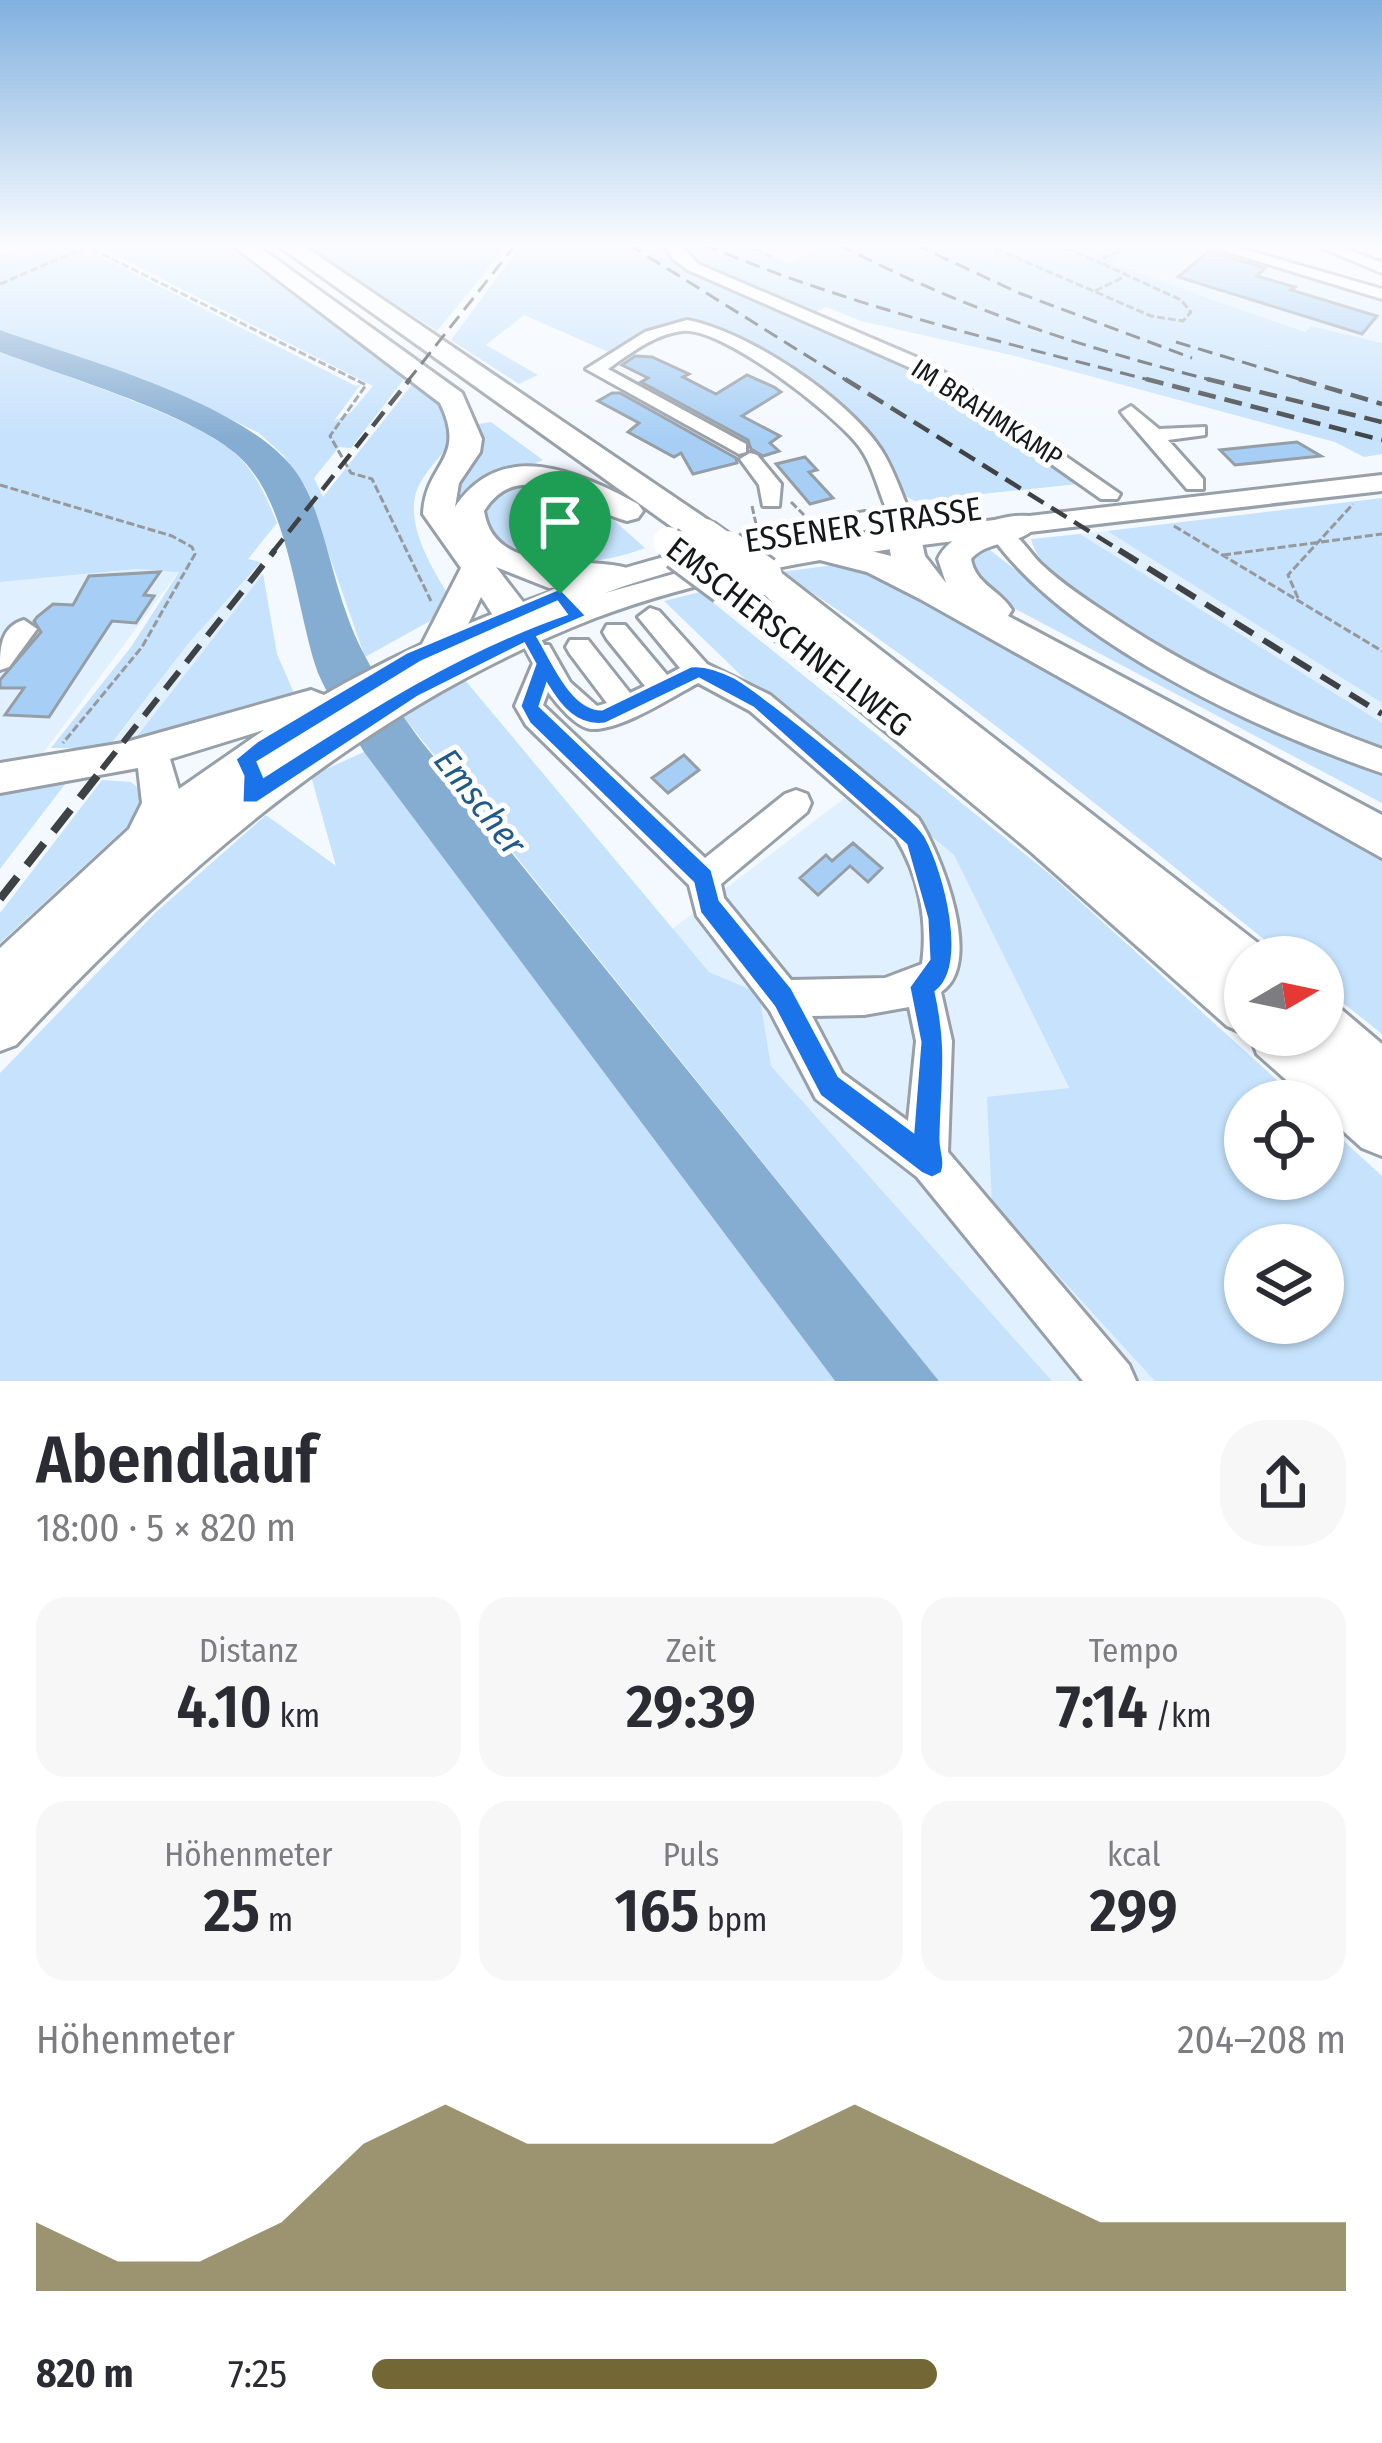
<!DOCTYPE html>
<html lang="de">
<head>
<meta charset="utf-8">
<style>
	body { margin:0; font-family:"Fira Sans Condensed",sans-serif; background:#f7f7f7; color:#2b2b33; height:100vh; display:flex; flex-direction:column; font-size:45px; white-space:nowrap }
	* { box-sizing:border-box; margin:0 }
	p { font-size:39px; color:#7c7c81 }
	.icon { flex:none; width:66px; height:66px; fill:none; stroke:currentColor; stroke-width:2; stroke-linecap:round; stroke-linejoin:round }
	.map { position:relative; height:1381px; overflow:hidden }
	.panel { display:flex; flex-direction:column; background:#fff; flex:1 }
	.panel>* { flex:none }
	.needle { width:78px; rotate:81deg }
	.buttons { position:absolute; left:1224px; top:936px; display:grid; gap:24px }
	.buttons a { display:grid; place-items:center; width:120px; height:120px; border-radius:50%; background:#fff; box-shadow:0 3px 9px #0004; font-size:60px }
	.pin { position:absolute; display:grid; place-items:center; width:102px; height:102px; color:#fff; margin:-123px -51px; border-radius:50% 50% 50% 0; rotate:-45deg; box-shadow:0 0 12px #0007 }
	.pin .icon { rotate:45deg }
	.round { display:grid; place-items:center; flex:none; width:126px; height:126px; border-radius:48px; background:#f7f7f7 }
	.summary { display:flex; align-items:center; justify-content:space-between; height:204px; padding:0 36px }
	h1 { font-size:66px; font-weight:600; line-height:90px }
	.metrics { display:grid; grid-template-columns:repeat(3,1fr); gap:18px; height:204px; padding:12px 36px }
	.metrics div { display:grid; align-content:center; border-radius:30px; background:#f7f7f7; text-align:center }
	.metrics b { font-size:60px; font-weight:600 }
	.metrics small { font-size:33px; font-weight:400 }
	.metrics p { font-size:33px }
	.chart { height:336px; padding:24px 36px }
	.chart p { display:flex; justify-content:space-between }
	.chart svg { width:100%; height:216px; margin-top:12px; fill:#736835; opacity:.7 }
	ul { padding:0 36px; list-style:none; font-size:39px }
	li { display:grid; grid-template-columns:192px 144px 1fr; align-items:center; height:90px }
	li i { height:30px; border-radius:15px; background:#736835 }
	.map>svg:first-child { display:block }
</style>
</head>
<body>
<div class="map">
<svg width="1382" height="1381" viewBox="0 0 1382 1381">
	<rect width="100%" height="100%" fill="#f4f9ff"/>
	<!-- built -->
	<path fill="#e1f0ff" d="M1123,244h75l184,53v46l-71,-17 -6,6 -198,-69 18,-10z
		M1107,531l275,172v22l-302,-191z
		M137,569l42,2 -179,240v-229z
		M252,573l11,1 -68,93 -63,76 -23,5 79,-104z
		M863,784l91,71 115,234 55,256 31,36h-103l-281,-315 -12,-73 -50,-21 -37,-43z"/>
	<!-- green -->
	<path fill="#c6e2fc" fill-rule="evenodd" d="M55,244h21l10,9 6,-1 264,134 5,-2 -27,37 17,-9 22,-26 -280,-142h143l175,126 -60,78 -12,-1 -25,31 9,19 95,-120 35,35c-5,47 -8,33 -31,68 -23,35 8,85 27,116l-19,25 -65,36 -60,-171 -21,-30 -25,-23 -72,-35 -187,-68v-76l28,2z
		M303,244h205l-71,87z
		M522,244h227l39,19 26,-13 -4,-6h313l2,9 -16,10 196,69 6,-6 71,17v111l-18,3 -29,-15 -320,-86 -154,-35 -35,-14 -26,13 128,54 159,109 -172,18 -14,-7 -30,-53 -154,-111 -22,-8 -24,2 -58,30 -89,-39 -38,30 52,30 -19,9 -68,-44z
		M0,352c54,21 206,68 240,106 18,19 27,41 37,65l-29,36 13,3 -73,82 -80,104h-57l80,-101 48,-75 -42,-3 -137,13z
		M491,422l52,38 -47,19 -31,51 49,56 -9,4c-27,-37 -67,-74 -43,-121 8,-15 18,-28 16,-45z
		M541,481l58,26 46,41c-59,22 -108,19 -160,-18l-5,-20 26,-24z
		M1382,498v205l-275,-172z
		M1080,534l302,189v29c-76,-33 -331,-133 -351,-213z
		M986,547l96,74 300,147v35l-395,-209 -20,-36z
		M842,564l18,3 522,278v189l-59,-47v-30h-37c-165,-132 -328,-269 -505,-385z
		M263,574l14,80 17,39 -162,50z
		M700,592l352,284 248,225h-55v78h78v-57l59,54v205h-227l-163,-178 -5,-106 82,-9 -115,-233 -174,-142 -116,-112zM1245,1245h78v78h-78z
		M464,679l245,293 50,21 12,73 281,315h-113l-537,-666z
		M364,752l471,629h-835v-308l155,-160 111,-98 70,51 -25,-90z
		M102,780l29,2 13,11 2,9 -11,17 -135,124v-30z
		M66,783l-66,86v-80z"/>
	<!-- water -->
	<path fill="#85acd1" d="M0,330c82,30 264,76 304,155 19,36 28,90 43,130 16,47 46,87 74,126l518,640h-104l-471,-629c-14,-25 -35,-52 -46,-79 -23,-64 -28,-175 -83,-220 -49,-41 -172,-77 -235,-101z"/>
	<!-- building -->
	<path fill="#a7cff5" stroke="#959da5" stroke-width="3" d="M1209,251l56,17 -8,8 38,11 -4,3 86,26 -15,18 -184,-57z
		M635,356l17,1 37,17 -6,3 33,17 31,-19 27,12 7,5 -39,24 38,20 -10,7 9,8 -16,5 -12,-7 -3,-9 -107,-58 7,-4 -26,-13z
		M612,393h8l116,65 1,5 -44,11 -12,-21 -7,4 -46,-25 11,-9 -41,-22z
		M1297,442l24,14 -86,9 -15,-15z
		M805,457l12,13 -8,2 24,26 -23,6 -34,-40z
		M160,572l-16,23 10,1 -18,27 -24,-2 -63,96 -44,-2 19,-27h-24v-8l41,-48 -7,-11 3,-4 16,-13 20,1 16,-29z
		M684,755l15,15 -31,23 -16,-15z
		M853,843l29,25 -14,14 -18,-16 -32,29 -18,-17 26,-23 6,6z"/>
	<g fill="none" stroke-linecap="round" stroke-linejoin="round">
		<!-- minor casing -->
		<g stroke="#979fa8" stroke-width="6">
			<path id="minor" d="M665,244h14l19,20 234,100 188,130 -3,5h-16l-181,-127 -232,-102 -16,-12z
				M1202,244h24l156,45v10z
				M1313,244h21l48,19v10z
				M687,320c60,11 159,77 193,128 14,21 21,45 31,68l-3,5h-16c-13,-24 -17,-54 -34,-76 -25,-32 -136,-119 -176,-114 -27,3 -53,23 -74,38l138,75v8l-7,2 -153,-85 59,-37z
				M1131,406l28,23 46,-2v8l-37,5 35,39v10h-16l-63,-73 -3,-4z
				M750,453l7,2 24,29 -2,22h-16l-4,-21 -19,-26z
				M1001,527c17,5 27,24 40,37 20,19 44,35 67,50 84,57 178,100 274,135v24c-125,-43 -315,-130 -392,-239z
				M650,608l9,3 48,53 63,31 148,123c22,34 67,146 23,174l11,49 -4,111 181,213 7,16h-53l-166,-204 -101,-78 -46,-88 -73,-95 -8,-31 -163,-160 -11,-19 18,-43 -6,-11 4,-7h18l21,37 27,24 10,-3 -37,-49 -4,-7 4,-7h18l42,53 15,-7 -38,-47 -4,-7 4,-7h18l42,50 13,-7 -42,-51zM698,683l52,28 146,127c23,37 32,83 26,126l-37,14 -94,2 -67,-82 -3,-14 86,-72 4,-9 -4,-9 -11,-4 -11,4 -80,64 -162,-153 5,-13c8,11 29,37 44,37 30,1 80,-32 106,-46zM909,1007l7,34 -8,80 -66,-48 -30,-57 52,-1z
				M24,620l13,9 -28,38 -9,3c0,-21 0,-43 24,-50z"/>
		</g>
		<!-- major casing -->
		<g stroke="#979fa8" stroke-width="6">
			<path id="major" d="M1382,475v16c-120,13 -240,28 -361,42 -143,17 -291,34 -426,85 -229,89 -414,249 -579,427l-16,6v-103l129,-119 13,-26 -4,-35 -138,25v-30l123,-20 188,-53 13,5c169,-97 350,-148 541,-183l14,9 -14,9c-88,16 -176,32 -260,63l112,-31 132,-25zM264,730l-85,59 -9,-30z"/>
		</g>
		<!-- highway casing -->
		<g stroke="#979fa8" stroke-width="6">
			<path id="highway" d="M231,244h24l207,149 20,46 -2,13 -21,31 -4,24c47,-70 123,-35 183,-3l5,7 -5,7 -11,3c-47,-12 -106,-69 -143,-10 10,66 100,44 143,57l5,8 -5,8 -78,4 -53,-21 44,57 5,10 -5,10c-31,9 -43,-25 -59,-47l-27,57 -13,4 -13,-4 -6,-10 39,-76 -38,-54c2,-51 45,-54 17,-111z
				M276,244h25l416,282 4,8 -4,8h-24z
				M900,506l16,10 9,40 21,27 -8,-24c11,-27 70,-49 96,-42l5,7c-18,23 -50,14 -68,35 4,25 29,31 41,51l-4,6 374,199v43l-462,-259 -53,-27 -55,-14 -5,-8 5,-8 12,-3 67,17 -7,-40z
				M763,564l12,4 488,379 4,10h-22v77l-18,-8 -196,-174 -322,-267 5,-9c24,-7 41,13 60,28l-28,-28 5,-8z
				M1323,1003l19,7 40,34v112l-20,-8 -39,-35v-12h-13l-53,-47 -7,-19h73z"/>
		</g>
		<!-- path -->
		<path stroke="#95999d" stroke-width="3" stroke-dasharray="8 3" stroke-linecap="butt" d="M82,244l284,141 -36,51 21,37 21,6 59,122
			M746,244l26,13
			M985,244l166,72 32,5 8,-9 -10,-12 -76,-35 -1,-8 23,-8 -7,-5
			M1056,244l47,20
			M0,284l86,-37
			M1095,291l29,-14
			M0,485l172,51 20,11 3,7 -53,93 -79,96
			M791,502l13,13
			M752,506l4,18
			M1174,526l208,125
			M1223,555l159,-21
			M1298,598l-10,-23 65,-71"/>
		<!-- minor -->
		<use href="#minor" fill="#fff" fill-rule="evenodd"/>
		<!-- major -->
		<use href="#major" fill="#fff" fill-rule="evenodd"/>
		<!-- highway -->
		<use href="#highway" fill="#fff" fill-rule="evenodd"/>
		<!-- rail-far3 -->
		<path stroke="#3e4245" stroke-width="3" stroke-dasharray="15 8" stroke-linecap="butt" d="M628,244l221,138
			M703,244c147,63 300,98 454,138
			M838,244c121,64 248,105 381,138
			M914,244l105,49 173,65
			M1176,342l133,40
			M407,382l109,-138"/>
		<!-- rail-far2 -->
		<path stroke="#3e4245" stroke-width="4.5" stroke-dasharray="18 9" stroke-linecap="butt" d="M845,379l279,174
			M1146,379l236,61
			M1207,379l175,43
			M1299,379l83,25
			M272,553l138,-174"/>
		<!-- rail-far1 -->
		<path stroke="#3e4245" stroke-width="6" stroke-dasharray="22 12" stroke-linecap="butt" d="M1119,550l263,164
			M102,769l173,-219"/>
		<!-- rail -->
		<path stroke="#3e4245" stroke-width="8" stroke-dasharray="28 15" stroke-linecap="butt" d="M0,899l105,-133"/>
		<!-- highway-bridge-far1 casing -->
		<g stroke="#979fa8" stroke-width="34" stroke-linecap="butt">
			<path id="highway-bridge-far1" d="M705,534l27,19
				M668,542l15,11"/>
		</g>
		<!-- highway-bridge casing -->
		<g stroke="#979fa8" stroke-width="44" stroke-linecap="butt">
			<path id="highway-bridge" d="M679,550l47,35
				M727,550l36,26"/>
		</g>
		<!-- highway-bridge-far1 -->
		<use href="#highway-bridge-far1" stroke="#fff" stroke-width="30"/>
		<!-- highway-bridge -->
		<use href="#highway-bridge" stroke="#fff" stroke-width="38"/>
	</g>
	<!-- sky -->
	<linearGradient id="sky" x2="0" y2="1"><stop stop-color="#80b1df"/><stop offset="0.56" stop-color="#fafcff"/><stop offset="1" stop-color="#fafcff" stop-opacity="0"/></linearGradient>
	<rect width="1382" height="438" fill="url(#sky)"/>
	<!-- route -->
	<path fill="#1a73e8" stroke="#fff" stroke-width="3" fill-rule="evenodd" d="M560,588l27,28 -49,21c14,23 34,73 64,72l89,-43c14,-2 31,5 43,11 27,14 180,138 192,160 19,35 44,128 10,155 13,58 6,87 5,144 -1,15 6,24 1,37l-10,5 -11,-5 -101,-77 -46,-89 -74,-94 -7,-30 -164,-160 -9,-17 15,-42 -11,-20 -106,53 -161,106h-15l1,-27 -8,-17 22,-18 150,-89zM557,602l9,12c-110,38 -205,100 -302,162l-6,-14 163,-100zM699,679l54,29 153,137 21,74 2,40 -20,28 11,55 -7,89 -74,-55 -47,-88 -72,-88 -8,-30 -172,-164 7,-21c13,22 30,43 58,39z"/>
	<g text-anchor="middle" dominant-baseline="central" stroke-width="10" stroke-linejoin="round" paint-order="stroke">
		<!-- far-street labels -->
		<g font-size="27" fill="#15181b" stroke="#fff">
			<text transform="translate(987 413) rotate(33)">IM BRAHMKAMP</text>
		</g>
		<!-- street labels -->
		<g font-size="33" fill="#15181b" stroke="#fff">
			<text transform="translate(863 525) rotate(-8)">ESSENER STRASSE</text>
			<text transform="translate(789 637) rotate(38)">EMSCHERSCHNELLWEG</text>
		</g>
		<!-- water labels -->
		<g font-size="36" font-style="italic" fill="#215a8a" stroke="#fff">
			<text transform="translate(480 802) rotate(52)">Emscher</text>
		</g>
	</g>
</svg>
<div class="buttons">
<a><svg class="needle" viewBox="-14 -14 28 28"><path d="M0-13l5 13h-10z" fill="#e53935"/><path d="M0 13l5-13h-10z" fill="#7c7c81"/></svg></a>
<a><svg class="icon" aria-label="locate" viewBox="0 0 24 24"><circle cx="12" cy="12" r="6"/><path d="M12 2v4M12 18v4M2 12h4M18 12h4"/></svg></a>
<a><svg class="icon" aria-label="layers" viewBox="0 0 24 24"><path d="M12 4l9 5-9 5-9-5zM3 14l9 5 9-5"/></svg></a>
</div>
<div class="pin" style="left:560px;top:594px;background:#1e9e55"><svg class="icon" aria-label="arrive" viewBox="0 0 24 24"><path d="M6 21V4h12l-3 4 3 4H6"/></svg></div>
</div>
<section class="panel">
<div class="summary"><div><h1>Abendlauf</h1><p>18:00 · 5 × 820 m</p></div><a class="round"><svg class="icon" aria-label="share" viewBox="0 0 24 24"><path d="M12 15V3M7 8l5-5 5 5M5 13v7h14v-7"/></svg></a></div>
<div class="metrics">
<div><p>Distanz</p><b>4.10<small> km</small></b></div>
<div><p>Zeit</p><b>29:39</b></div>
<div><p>Tempo</p><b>7:14<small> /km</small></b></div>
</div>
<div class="metrics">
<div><p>Höhenmeter</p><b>25<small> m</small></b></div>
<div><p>Puls</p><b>165<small> bpm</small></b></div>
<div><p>kcal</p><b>299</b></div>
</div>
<div class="chart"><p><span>Höhenmeter</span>204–208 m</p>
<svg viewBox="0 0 160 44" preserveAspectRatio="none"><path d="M0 44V30L10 38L20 38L30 30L40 14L50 6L60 14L70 14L80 14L90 14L100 6L110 14L120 22L130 30L140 30L150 30L160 30V44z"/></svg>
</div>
<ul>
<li><b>820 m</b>7:25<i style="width:58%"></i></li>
</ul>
</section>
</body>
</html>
